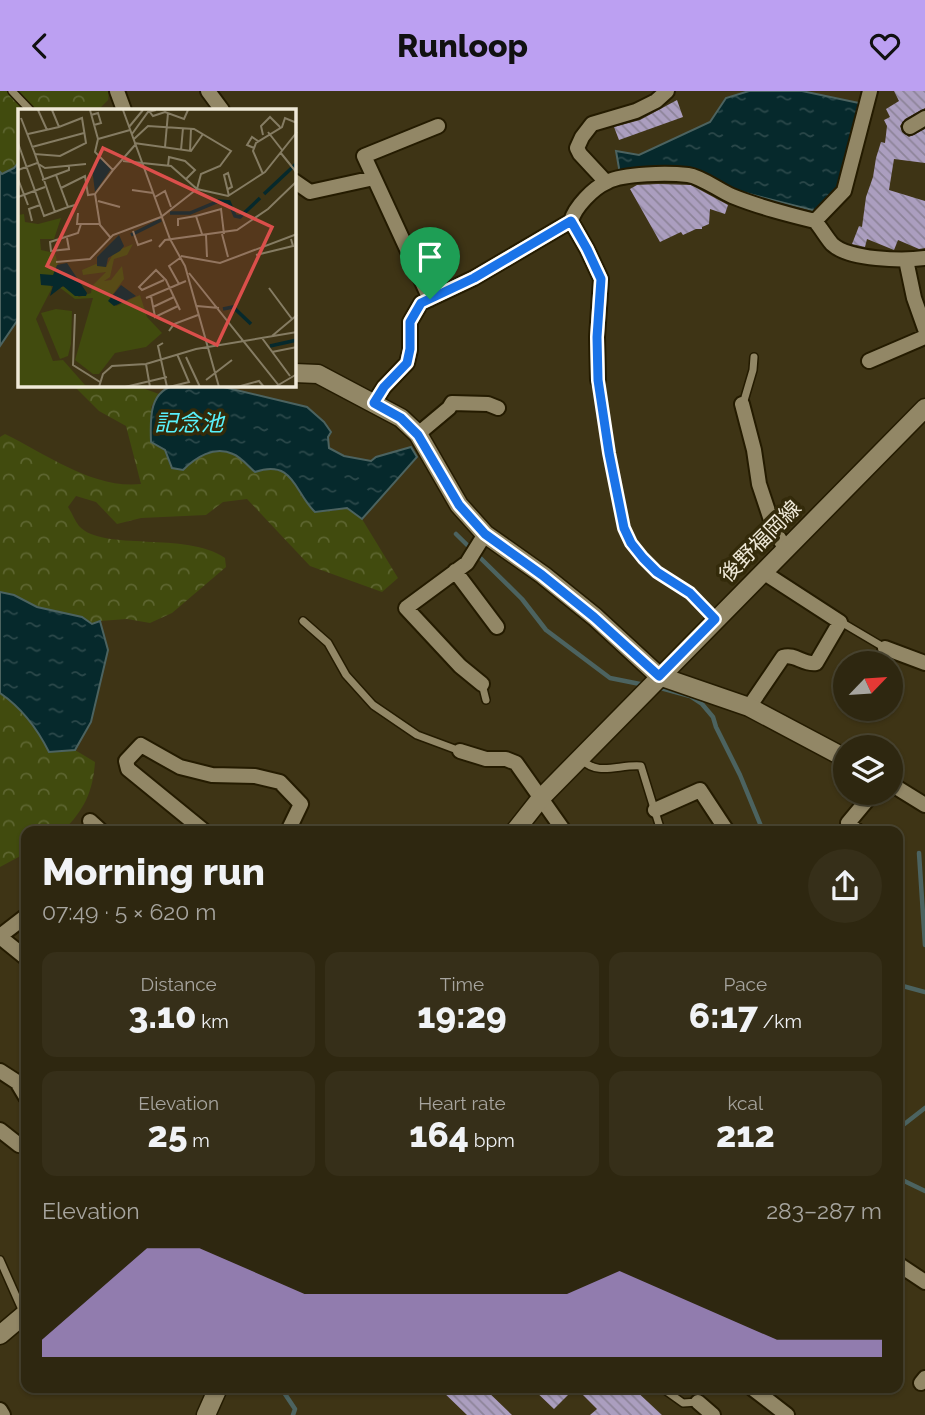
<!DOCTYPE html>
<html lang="en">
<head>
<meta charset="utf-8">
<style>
	body { margin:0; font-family:Raleway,"Noto Sans JP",sans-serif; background:#362f19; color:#f1f3f6; height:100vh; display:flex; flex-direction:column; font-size:26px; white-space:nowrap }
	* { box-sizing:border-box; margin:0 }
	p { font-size:23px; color:#a7a59f }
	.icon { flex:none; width:38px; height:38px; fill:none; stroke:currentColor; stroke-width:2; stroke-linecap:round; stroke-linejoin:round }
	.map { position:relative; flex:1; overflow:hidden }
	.side { position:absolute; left:21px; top:735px; width:882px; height:567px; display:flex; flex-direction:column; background:#2e2710; border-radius:14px; box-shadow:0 2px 5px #0004,0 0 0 2px #494430 }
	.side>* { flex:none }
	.needle { width:46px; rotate:65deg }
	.controls { position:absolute; left:833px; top:560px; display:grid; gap:14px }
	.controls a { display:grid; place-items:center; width:70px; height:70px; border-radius:50%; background:#2e2710; box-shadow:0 2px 5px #0004,0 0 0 2px #494430; font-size:35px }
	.pin { position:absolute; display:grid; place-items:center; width:60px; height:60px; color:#fff; margin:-72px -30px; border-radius:50% 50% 50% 0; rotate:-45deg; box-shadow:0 0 7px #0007 }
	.pin .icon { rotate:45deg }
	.round { display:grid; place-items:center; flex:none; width:74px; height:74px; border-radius:37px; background:#362f19 }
	.summary { display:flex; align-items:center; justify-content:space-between; height:119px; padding:0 21px }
	h1 { font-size:38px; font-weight:800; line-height:52px }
	.stats { display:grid; grid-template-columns:repeat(3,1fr); gap:10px; height:119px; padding:7px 21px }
	.stats div { display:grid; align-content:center; border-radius:14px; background:#362f19; text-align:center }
	.stats b { font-size:35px; font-weight:800 }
	.stats small { font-size:19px; font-weight:400 }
	.stats p { font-size:19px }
	.chart { height:196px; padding:14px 21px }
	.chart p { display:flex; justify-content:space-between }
	.chart svg { width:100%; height:126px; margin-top:7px; fill:#bca0f2; opacity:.7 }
	header { display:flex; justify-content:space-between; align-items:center; height:91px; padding:0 21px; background:#bca0f2; color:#111; font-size:32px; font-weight:800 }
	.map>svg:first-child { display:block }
</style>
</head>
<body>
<header><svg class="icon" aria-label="back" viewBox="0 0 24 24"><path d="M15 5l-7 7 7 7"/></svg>Runloop<svg class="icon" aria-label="heart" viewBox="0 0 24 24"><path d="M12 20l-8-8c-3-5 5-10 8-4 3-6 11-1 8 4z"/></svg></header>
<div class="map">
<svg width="925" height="1324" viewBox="0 0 925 1324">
	<defs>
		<pattern id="forest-crowns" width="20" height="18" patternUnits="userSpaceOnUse" patternTransform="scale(1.75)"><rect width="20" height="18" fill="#414b0e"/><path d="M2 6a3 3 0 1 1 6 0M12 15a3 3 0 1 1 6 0" fill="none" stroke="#5d6530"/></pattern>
		<pattern id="water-ripples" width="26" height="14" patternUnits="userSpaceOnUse" patternTransform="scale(1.75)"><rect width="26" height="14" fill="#06292c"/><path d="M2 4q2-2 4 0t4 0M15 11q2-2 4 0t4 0" fill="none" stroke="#2b484a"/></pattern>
		<pattern id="building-back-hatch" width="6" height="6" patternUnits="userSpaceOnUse" patternTransform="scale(1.75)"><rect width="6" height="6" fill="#ab9ebf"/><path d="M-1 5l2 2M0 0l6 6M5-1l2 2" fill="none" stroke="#8d8499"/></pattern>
	</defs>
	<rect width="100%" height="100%" fill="#3e3415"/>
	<!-- forest -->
	<path fill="url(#forest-crowns)" d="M0,0h109l-1,9 -10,10h-79v59l-19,9z
		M73,294h61l25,9 -8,13c9,25 11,45 32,63 12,-12 31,-25 50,-16 8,3 16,13 22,18 26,-8 37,3 47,25l30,14 15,-3 15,11 36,59 -16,14 -72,-26 -63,-67 -24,3 -17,13 -65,3 -24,6 -21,-22 -20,-6 -8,11c4,6 7,14 11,19 23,26 108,5 146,32l1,9 -54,46 -22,10 -23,-4 -27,2 -8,4 -10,-8 -45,-10 -23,-12 -14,-3v-155l5,-3c43,21 88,55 136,50l-15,-58 -27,-15z
		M0,602c22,15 37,35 49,59l26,-2 20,12c-2,30 -11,48 -32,69h-37v22l-26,14z"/>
	<!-- water -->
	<path fill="url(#water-ripples)" stroke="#4c6360" stroke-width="2" d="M749,0h53l57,12 -20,86 -23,22 -90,-23 -36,-18 -70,4 -4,-23 23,4 71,-33 16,-24z
		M19,71v156l-19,28v-174l2,2 12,-6z
		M178,294h37l92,22 17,15 7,10 -3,5 1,11 15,8 27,5 5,-4 35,-10 6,10 -55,62 -15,-11 -32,4c-21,-20 -21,-53 -60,-40 -6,-5 -14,-15 -22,-18 -19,-9 -38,4 -50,16l-11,-2 -7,-18 -14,-8c-1,-24 -2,-53 27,-57z
		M0,501l14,3 23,12 45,10 10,7 8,-3 8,29 -17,72 -16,28 -26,2c-12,-24 -27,-44 -49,-59z"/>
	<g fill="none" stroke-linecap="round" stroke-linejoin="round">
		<!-- stream -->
		<path stroke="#4c6360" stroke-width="4.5" d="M456,443l66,65 24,31 64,48 35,7
			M657,596l33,9 12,8 11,13 3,10 24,48 23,56
			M919,762l6,92
			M898,892l1,2 26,7
			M898,1038l27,-21
			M898,1087l27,13
			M281,1297l14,21 -2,6"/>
	</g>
	<!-- building -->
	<path fill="url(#building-back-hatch)" d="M894,0h31v17l-20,11 -5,7 2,6 7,5 16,-8v34l-31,-4 -5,31 36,11v47l-6,1 -21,-9 -4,10 -27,-11 -2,8 -13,-3 7,-18 3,1 4,-30 7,-20 3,-19 5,-16 4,1 2,-17 -3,-6 6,-3 -4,-8 13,-8z
		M677,9l6,17 -64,23 -5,-13 26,-7z
		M659,93l32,1 37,20 -3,9 -15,-5 -1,15 -7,3v2h-6l-13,6 -2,-3 -21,10 -30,-53 7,-4z
		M439,1297h45l28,27h-45z
		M532,1297h43l-21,21z
		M576,1297h57l29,27h-72l7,-6z"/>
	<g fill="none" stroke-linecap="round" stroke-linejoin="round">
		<!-- service casing -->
		<g stroke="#241b00" stroke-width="10">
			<path id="service" d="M12,0l18,19
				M598,289l17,107 12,49 16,22 14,14 22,12 36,34
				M743,313l10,-34 1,-13
				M303,530l25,22 18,32 27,30 44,30 43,16
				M841,531l44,26
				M482,593l4,16
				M581,668c17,18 38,5 60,7l20,65
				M841,740l7,-8
				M0,1169l24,54
				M662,1297l21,15 15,-1"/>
		</g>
		<!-- minor casing -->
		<g stroke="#241b00" stroke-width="18">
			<path id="minor" d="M117,0l7,19
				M208,0l14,19
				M910,36l15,-9
				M294,90l16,11 64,-14
				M606,91l-26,-28 -3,-6 5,-11 10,-13 44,-13 20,-10 11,-10
				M571,130l16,28 14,30 -4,58 1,43
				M815,130c6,7 11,16 17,23 17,16 71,17 93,14
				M906,169l8,38 11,31
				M430,208l-66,-143 74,-30
				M869,270l56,-24
				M374,312l10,-16 23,-24 3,-13v-28l11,-19 53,-25 97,-57c4,-14 22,-33 36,-39 17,-9 62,-9 81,-7 14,2 30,15 44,21 27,11 55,18 83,25l29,-30 26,-100
				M742,313l12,46 5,34 16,48 11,17
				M418,343l31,-26 3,-5 36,1 10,4
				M455,480l42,56
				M885,557l40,15
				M482,593l-22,-18 -54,-58 61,-45 18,-29
				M749,616l34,-50c12,-4 20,8 33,6l24,-41 -77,-50
				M460,660l26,8h20l10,4 48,68
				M891,693l34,21
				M655,719l45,-20 27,41
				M90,730l11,10
				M204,740l-76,-62 -2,-8 15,-16 39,22 32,8 43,1 25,6 21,22 -13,27
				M857,740l-9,-8 25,-30
				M0,845l26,-20
				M0,846l26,21
				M0,980l17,11 9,15
				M0,1039l19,15 7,-6
				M898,1173l27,18
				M921,1292l4,-5
				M752,1297l35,27
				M698,1311l15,13
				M0,1319l3,5"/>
		</g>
		<!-- tertiary casing -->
		<g stroke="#241b00" stroke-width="21">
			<path id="tertiary" d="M294,282l24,1 83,44 17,16 41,71 26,29 58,41 52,42 64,59 90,31 96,51
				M206,1324l12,-27"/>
		</g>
		<!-- secondary casing -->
		<g stroke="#241b00" stroke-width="21">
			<path id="secondary" d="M515,740l26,-33 384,-390
				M0,1244l26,-22"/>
		</g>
		<!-- service -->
		<use href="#service" stroke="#928766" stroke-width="7"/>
		<!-- minor -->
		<use href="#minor" stroke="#928766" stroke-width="14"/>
		<!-- tertiary -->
		<use href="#tertiary" stroke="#928766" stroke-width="18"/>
		<!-- secondary -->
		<use href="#secondary" stroke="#928766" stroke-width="18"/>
	</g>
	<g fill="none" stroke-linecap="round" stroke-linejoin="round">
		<!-- route casing -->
		<g stroke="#fff" stroke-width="14">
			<path id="route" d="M571,130l16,28 14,30 -4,58 1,43 11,73 15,75 7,15 12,15 14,14 33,21 25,26 -56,57 -65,-59 -52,-42 -57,-41 -26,-29 -41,-70 -17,-17 -27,-15 10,-16 23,-24 3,-14v-27l11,-19 53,-25z"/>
		</g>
		<!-- route -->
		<use href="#route" stroke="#1a73e8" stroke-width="9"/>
	</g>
	<g text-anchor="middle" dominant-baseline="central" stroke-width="7" stroke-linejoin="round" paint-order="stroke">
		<!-- street labels -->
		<g font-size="21" fill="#efe9d8" stroke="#332a0a">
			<text transform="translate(760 450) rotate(-45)">後野福岡線</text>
		</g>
		<!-- water labels -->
		<g font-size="23" font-style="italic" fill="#58f1fb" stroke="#332a0a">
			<text x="189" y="331">記念池</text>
		</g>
	</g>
	<!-- overview -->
	<g transform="translate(18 18)">
		<rect width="278" height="278" fill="#3e3415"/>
		<path d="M38,200l16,2 -1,33 -3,12 -8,3 -19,-46z" fill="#414b0e"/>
		<path d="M6,105l1,8 13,2 23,-6 -7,21h-14l1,11 14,3 4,16 -10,14 3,5 -16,31 17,42 10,-1 22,25 11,2h-78v-172zM115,135l-6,11 -13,4 -4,18 -6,4 7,-1 11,-14 2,13 -14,19 6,8 24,-11 7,22 15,16 -16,14 -31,6 -16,21h-6l-18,-14 18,-62 -18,1 -16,-12h7l13,10 12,-4 1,-7 14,-14 -23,3 -1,-5 14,-6 10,3 8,-15z" fill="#414b0e"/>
		<path d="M82,48l11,12 -16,23 -3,-24zM101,126l5,11 -4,5 -12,7 -2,9 -9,-1v-9zM49,154l20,30 -1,3h-11l-12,-10 -13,10 3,-10 -12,-1 -1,-11 13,1 4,-10zM103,176l15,11 -22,10 -6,-5z" fill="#06292c"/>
		<path fill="none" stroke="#06292c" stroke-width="3.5" d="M246,85l33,-31M152,104h20l29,-12 10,1 6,14 5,1 20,-19M113,126l30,-15M205,200l10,-2 18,17M252,237l27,-6"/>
		<path fill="none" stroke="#857c63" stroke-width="2" d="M20,1l9,20M34,1l7,17 23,-9 4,25 -26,13 -25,-2 20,58M72,1l8,29 -3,13 18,18 -18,24 5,31 10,12M105,1l47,129 15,27 34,121M131,2l4,5 12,-4 19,7 4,-9M73,6l7,-2 3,10 -7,2M3,9l14,36M111,18l14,-17M250,23l14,18M10,25l31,-7M114,25l16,-22 8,-2M245,26l-2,-9 9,-9 10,10M80,30l32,-9M0,34l26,73 24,-9M116,34l57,8 12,-17M14,38l52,-14M147,38l3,-34M236,39l-7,-3 5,-8 6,4M163,41l2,-22M172,42l1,-22M262,43l17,21M105,52l48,5 26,23 31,7 37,-24 32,-40M150,57l1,-9 16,4 10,9 -9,9M0,61l19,-7 8,5 41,-4M95,61l22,-25M245,65l-10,-23 3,-8 26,-16 3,-9 12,5M38,66l12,32 7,-2M0,70l10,26M24,71l27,-10v-5M43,79l24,-12 3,19 7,-1M210,80l4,-2 -4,-14 -4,2 5,21M114,81l21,3M0,88l27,-10M137,88l10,-6 6,16M80,92l22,6M60,104l-1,11h23M14,112l-3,-12 11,-4M160,117v-7l18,-3M115,122l5,14 14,-5M184,125l-6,-18 25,-7 3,25M204,125l6,23M188,126l1,22M49,129l2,11 -18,2 -1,-9 28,-9 3,-9M141,138l6,-7 72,-10 31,-21 29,-28M238,146l37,-9 -2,-7M163,147l39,7 77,-29M38,153l34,-3 23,-24 48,-18 36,-28 4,-15 19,-8 11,-15 -37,-22 -46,-3 -14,13M171,164l91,114M146,171l-22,10 -3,-3 17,-17 10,10 14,30M161,175l-10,-18 11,-8M251,179l23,31M133,187l4,21 23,-11M128,189l40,-17M179,197l22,2M135,198l21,-10M57,205l-2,51 27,17M151,222l5,-7 24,-9M254,227l25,-21M244,229l28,38M145,234l-5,3 9,41M254,243l25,-5M168,248l14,30M128,255l4,23M188,271l26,-20M81,278l4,-13 9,-8 34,-2 50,-15 101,-17M107,278l42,-10M151,278l20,-5 -12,-28M219,278l22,-6 5,6M257,278l22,-13"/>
		<path fill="#db4f4b" fill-opacity="0.15" stroke="#db4f4b" stroke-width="3.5" d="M85,39l169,79 -55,118 -170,-79z"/>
		<rect width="278" height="278" fill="none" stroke="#efe9d8" stroke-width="3.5"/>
	</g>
</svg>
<div class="controls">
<a><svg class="needle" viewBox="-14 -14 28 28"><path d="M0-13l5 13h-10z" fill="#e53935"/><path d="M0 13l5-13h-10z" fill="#a7a59f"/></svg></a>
<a><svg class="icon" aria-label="layers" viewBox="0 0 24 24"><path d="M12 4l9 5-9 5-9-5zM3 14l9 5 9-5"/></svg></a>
</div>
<div class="pin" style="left:430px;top:208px;background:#1e9e55"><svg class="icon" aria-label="arrive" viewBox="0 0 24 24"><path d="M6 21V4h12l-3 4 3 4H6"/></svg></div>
<section class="side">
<div class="summary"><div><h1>Morning run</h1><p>07:49 · 5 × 620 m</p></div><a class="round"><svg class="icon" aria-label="share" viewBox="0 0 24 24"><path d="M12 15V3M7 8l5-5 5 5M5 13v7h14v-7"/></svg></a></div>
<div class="stats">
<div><p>Distance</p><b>3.10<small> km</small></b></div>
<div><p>Time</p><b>19:29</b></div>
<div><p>Pace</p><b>6:17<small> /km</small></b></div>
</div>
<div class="stats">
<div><p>Elevation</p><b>25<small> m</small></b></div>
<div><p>Heart rate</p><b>164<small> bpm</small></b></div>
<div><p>kcal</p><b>212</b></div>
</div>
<div class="chart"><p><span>Elevation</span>283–287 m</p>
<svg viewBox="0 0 160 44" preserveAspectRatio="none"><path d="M0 44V38L10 22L20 6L30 6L40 14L50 22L60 22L70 22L80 22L90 22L100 22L110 14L120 22L130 30L140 38L150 38L160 38V44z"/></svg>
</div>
</section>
</div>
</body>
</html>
